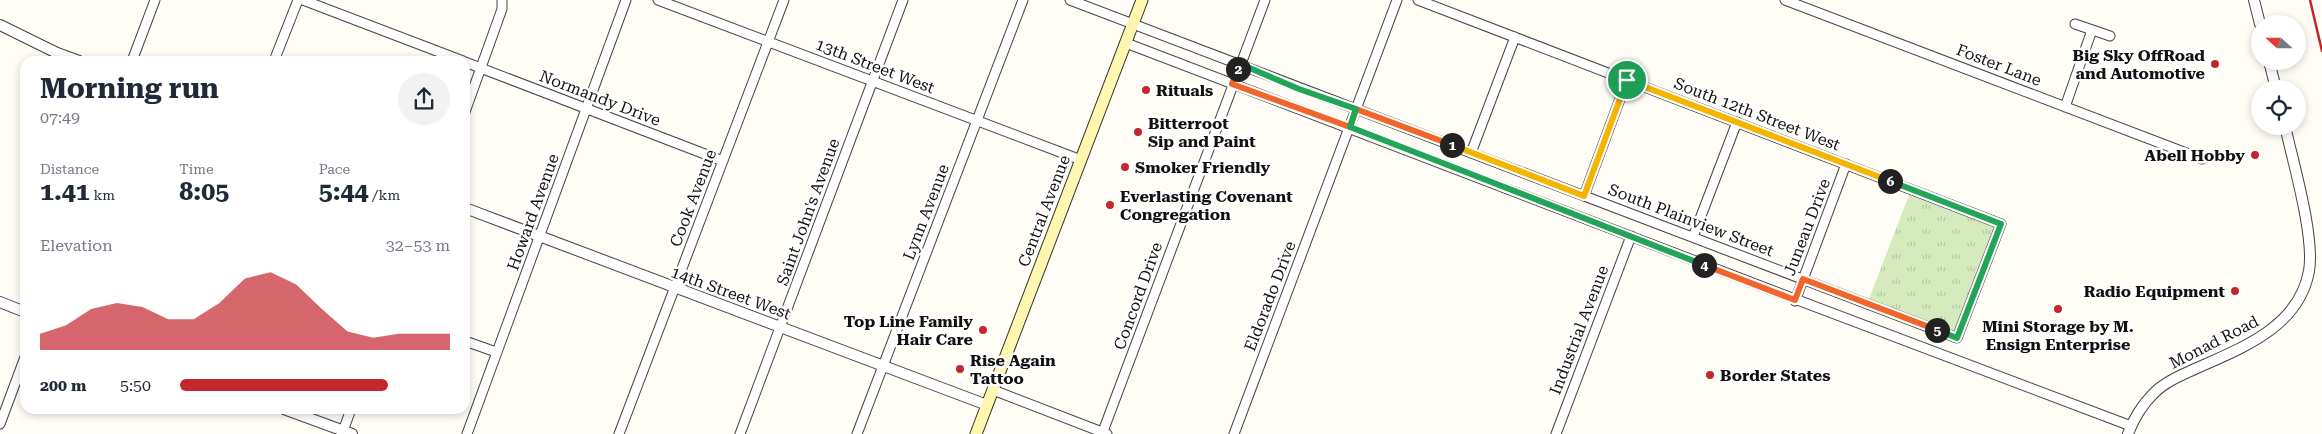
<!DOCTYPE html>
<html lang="en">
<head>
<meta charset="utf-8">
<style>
	body { margin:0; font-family:"Roboto Serif",serif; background:#f2f2f3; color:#1f2937; height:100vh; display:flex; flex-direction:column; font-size:19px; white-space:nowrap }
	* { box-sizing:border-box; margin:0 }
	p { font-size:16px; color:#747a83 }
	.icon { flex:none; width:28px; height:28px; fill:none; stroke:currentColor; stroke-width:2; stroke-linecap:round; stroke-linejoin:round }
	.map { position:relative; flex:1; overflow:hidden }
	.sheet { position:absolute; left:20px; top:56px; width:450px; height:358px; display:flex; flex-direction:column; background:#fff; border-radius:15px; box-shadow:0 2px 8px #0003 }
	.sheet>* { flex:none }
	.needle { width:32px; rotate:291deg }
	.tools { position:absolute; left:2251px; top:15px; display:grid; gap:10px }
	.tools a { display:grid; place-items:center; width:55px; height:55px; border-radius:50%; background:#fff; box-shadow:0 2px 8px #0003; font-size:25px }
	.pin { position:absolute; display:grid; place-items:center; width:42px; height:42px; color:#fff; margin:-21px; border:2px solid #fff; border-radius:50%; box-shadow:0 1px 5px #0007 }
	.km { position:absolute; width:25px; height:25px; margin:-12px; border-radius:50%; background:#222; color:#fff; font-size:14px; line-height:25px; text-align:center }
	.round { display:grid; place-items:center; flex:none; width:52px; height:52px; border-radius:26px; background:#f2f2f3 }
	.summary { display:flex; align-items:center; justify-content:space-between; height:85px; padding:0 20px }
	h1 { font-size:28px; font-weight:700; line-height:38px }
	.metrics { display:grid; grid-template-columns:repeat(3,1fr); gap:8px; height:85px; padding:5px 20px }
	.metrics div { display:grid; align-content:center }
	.metrics b { font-size:25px; font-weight:700 }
	.metrics small { font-size:14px; font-weight:400 }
	.metrics p { font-size:14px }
	.chart { height:140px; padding:10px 20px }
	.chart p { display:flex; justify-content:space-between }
	.chart svg { width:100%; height:90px; margin-top:5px; fill:#c4262e; opacity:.7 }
	ul { padding:0 20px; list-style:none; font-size:16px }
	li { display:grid; grid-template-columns:80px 60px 1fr; align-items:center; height:38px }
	li i { height:12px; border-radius:6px; background:#c4262e }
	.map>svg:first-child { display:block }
</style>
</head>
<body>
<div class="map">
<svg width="2322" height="434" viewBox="0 0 2322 434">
	<defs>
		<pattern id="park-tufts" width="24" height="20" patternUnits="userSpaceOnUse" patternTransform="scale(1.25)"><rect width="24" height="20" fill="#d5ebbd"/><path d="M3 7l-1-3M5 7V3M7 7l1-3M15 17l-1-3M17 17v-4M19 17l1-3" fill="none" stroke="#b6c8a1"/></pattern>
	</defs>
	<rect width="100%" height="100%" fill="#fffdf5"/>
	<!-- park -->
	<path fill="url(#park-tufts)" d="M1909,195l87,33 -39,104 -88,-33z"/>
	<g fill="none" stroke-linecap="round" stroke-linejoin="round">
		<!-- minor casing -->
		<g stroke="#444" stroke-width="11">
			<path id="minor" d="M303,0l160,61
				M658,0l423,160
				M1070,0l887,338 44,-114 -583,-224
				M1785,0l417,159
				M2075,24l35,12
				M1126,43c335,127 669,258 1005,383
				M132,61l23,-61
				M274,61l24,-61
				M465,62l258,99
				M2065,107l27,-77
				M465,112l37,-103v-9
				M1471,153l44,-116
				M1584,196l43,-116
				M1693,237l44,-115
				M1795,301l51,-137
				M465,341l31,11
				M993,390l114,44
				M0,424l25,-67
				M342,434l9,-25
				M467,434l159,-434
				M619,434l165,-434
				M740,434l163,-434
				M857,434l166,-434
				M1102,434l163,-434
				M1234,434l163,-434
				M1556,434l75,-198"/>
		</g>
		<!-- tertiary casing -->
		<g stroke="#444" stroke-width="12">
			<path id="tertiary" d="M2254,0l6,24
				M0,25l57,28 22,8
				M2269,61l7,28
				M465,208l522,197
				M0,302l25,10
				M284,409l68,25
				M2128,434c5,-14 15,-30 26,-41 12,-12 28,-18 43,-25 45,-20 102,-41 112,-97 6,-34 -16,-109 -24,-145"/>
		</g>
		<!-- secondary casing -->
		<g stroke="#333" stroke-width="13">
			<path id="secondary" d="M976,434l166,-434"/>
		</g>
		<!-- minor -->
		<use href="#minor" stroke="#fff" stroke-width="9"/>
		<!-- tertiary -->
		<use href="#tertiary" stroke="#fff" stroke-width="10"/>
		<!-- secondary -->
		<use href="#secondary" stroke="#fff6b0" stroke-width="11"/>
		<!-- rail -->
		<path stroke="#c4262e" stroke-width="2.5" d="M2310,0l12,51"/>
	</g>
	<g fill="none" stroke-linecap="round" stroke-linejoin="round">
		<!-- split-1 casing -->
		<g stroke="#fff" stroke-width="10">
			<path id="split-1" d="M1452,145l132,51 43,-116"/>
		</g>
		<!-- split-2 casing -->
		<g stroke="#fff" stroke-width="10">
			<path id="split-2" d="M1238,69l-6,15 118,43 6,-18 96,36"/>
		</g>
		<!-- split-3 casing -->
		<g stroke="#fff" stroke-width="10">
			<path id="split-3" d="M1238,69l2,-5 59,25 57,20 -6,18 108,42"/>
		</g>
		<!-- split-4 casing -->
		<g stroke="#fff" stroke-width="10">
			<path id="split-4" d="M1458,169l246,96"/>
		</g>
		<!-- split-5 casing -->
		<g stroke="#fff" stroke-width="10">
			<path id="split-5" d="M1704,265l91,35 8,-21 134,51"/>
		</g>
		<!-- split-6 casing -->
		<g stroke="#fff" stroke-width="10">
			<path id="split-6" d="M1890,181l111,43 -44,114 -20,-8"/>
		</g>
		<!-- split-7 casing -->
		<g stroke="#fff" stroke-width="10">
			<path id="split-7" d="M1627,80l263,101"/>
		</g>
		<!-- split-1 -->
		<use href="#split-1" stroke="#f5b400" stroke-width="6"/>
		<!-- split-2 -->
		<use href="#split-2" stroke="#f0652b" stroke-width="6"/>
		<!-- split-3 -->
		<use href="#split-3" stroke="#22a559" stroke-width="6"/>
		<!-- split-4 -->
		<use href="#split-4" stroke="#22a559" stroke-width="6"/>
		<!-- split-5 -->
		<use href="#split-5" stroke="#f0652b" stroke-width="6"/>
		<!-- split-6 -->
		<use href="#split-6" stroke="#22a559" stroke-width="6"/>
		<!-- split-7 -->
		<use href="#split-7" stroke="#f5b400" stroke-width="6"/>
	</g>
	<!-- markers -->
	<g fill="#c4262e" stroke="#fff" stroke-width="2">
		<circle cx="2215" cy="64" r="5"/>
		<circle cx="1146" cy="90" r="5"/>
		<circle cx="1138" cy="132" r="5"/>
		<circle cx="2255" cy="155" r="5"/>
		<circle cx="1125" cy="167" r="5"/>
		<circle cx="1110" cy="205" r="5"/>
		<circle cx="2235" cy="291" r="5"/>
		<circle cx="2058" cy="309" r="5"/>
		<circle cx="983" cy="330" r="5"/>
		<circle cx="960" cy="369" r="5"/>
		<circle cx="1710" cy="375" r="5"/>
	</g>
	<g text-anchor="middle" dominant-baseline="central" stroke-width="5" stroke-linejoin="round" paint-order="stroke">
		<!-- poi labels -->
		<g font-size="16" font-weight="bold" fill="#111" stroke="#fff" text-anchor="start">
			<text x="2205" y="55" text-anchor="end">Big Sky OffRoad<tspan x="2205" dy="18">and Automotive</tspan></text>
			<text x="1156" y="90">Rituals</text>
			<text x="1148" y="123">Bitterroot<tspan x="1148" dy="18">Sip and Paint</tspan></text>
			<text x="2245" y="155" text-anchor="end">Abell Hobby</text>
			<text x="1135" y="167">Smoker Friendly</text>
			<text x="1120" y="196">Everlasting Covenant<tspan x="1120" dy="18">Congregation</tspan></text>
			<text x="2225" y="291" text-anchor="end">Radio Equipment</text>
			<text x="973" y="321" text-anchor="end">Top Line Family<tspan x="973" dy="18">Hair Care</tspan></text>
			<text x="2058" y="326" text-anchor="middle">Mini Storage by M.<tspan x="2058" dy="18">Ensign Enterprise</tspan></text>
			<text x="970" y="360">Rise Again<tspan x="970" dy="18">Tattoo</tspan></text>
			<text x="1720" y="375">Border States</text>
		</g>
		<!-- street labels -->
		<g font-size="16" fill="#111" stroke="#fff">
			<text transform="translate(1999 65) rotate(21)">Foster Lane</text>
			<text transform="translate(875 66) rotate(21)">13th Street West</text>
			<text transform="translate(600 98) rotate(21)">Normandy Drive</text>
			<text transform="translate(1757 114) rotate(21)">South 12th Street West</text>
			<text transform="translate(693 198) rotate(-69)">Cook Avenue</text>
			<text transform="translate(1044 211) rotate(-69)">Central Avenue</text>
			<text transform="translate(533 212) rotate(-70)">Howard Avenue</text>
			<text transform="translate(808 212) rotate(-70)">Saint John's Avenue</text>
			<text transform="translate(926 212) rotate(-69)">Lynn Avenue</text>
			<text transform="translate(1691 220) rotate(21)">South Plainview Street</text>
			<text transform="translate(1807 227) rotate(-69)">Juneau Drive</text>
			<text transform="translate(731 293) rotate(20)">14th Street West</text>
			<text transform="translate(1138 296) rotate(-70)">Concord Drive</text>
			<text transform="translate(1270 296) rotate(-69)">Eldorado Drive</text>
			<text transform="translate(1579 330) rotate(-69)">Industrial Avenue</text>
			<text transform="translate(2214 342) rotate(-27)">Monad Road</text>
		</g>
	</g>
</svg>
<div class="tools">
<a><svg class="needle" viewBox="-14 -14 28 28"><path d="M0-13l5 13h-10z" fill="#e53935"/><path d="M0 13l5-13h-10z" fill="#747a83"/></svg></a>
<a><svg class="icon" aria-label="locate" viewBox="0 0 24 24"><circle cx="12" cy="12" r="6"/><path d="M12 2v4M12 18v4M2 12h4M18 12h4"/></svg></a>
</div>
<div class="pin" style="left:1627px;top:80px;background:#1e9e55"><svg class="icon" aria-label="arrive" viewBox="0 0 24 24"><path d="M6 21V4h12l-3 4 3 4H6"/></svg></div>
<b class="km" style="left:1452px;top:145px">1</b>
<b class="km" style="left:1238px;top:69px">2</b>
<b class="km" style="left:1704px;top:265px">4</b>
<b class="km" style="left:1937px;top:330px">5</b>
<b class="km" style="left:1890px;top:181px">6</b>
<section class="sheet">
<div class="summary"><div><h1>Morning run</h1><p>07:49</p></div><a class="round"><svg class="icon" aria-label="share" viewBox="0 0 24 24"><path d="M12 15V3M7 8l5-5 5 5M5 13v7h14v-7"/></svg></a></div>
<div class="metrics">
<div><p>Distance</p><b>1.41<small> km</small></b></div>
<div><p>Time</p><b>8:05</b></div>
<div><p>Pace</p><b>5:44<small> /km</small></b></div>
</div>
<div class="chart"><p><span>Elevation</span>32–53 m</p>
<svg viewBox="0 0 160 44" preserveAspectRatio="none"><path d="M0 44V36L10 32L20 24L30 21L40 23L50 29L60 29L70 21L80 9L90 6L100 12L110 24L120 35L130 38L140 36L150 36L160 36V44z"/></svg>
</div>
<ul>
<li><b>200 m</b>5:50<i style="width:77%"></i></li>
</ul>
</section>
</div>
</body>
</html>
